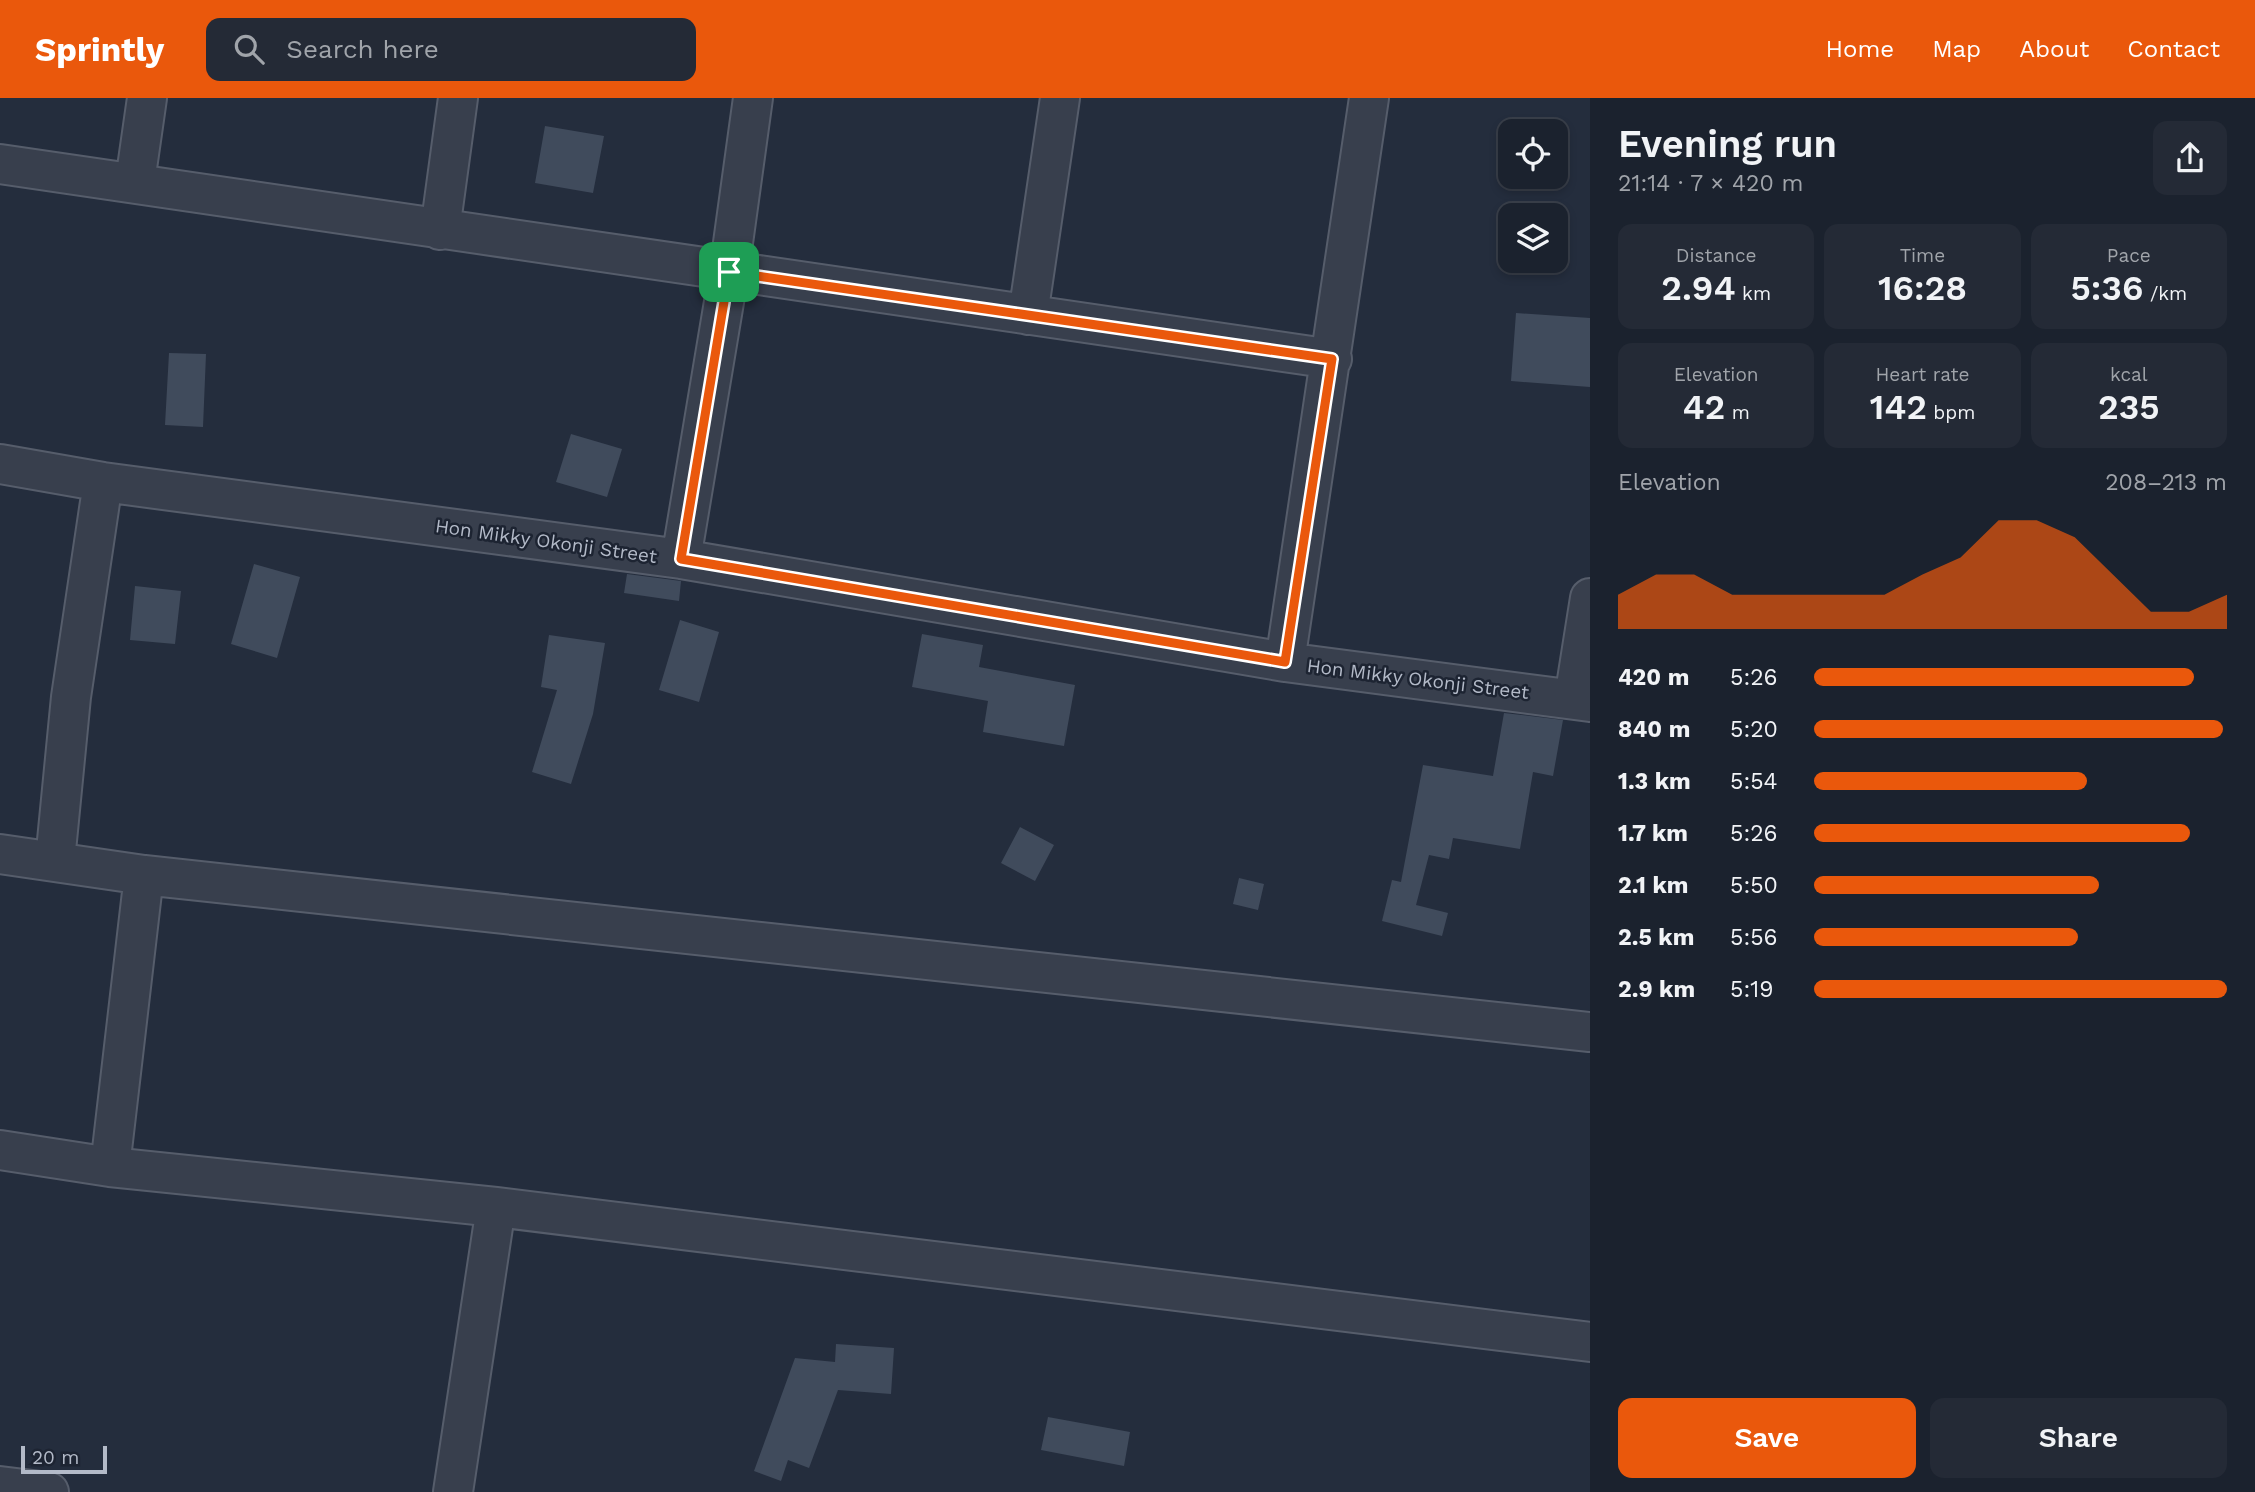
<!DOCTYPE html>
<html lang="en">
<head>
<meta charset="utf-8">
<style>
	body { margin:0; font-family:"Work Sans",sans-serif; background:#242a36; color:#f1f3f6; height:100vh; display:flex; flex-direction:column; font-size:26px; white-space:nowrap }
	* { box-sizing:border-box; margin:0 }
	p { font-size:23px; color:#a0a4aa }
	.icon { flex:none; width:38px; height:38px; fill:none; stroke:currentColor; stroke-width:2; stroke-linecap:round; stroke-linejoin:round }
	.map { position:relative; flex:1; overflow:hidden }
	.side { display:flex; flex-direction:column; background:#1b222e; width:665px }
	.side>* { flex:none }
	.buttons { position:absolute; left:1498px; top:21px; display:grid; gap:14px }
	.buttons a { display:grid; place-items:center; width:70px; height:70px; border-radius:14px; background:#1b222e; box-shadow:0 4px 10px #0003,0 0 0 2px #393f4a; font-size:35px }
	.scale { position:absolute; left:21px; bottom:18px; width:86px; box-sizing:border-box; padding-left:7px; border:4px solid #b3bac8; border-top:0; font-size:19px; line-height:24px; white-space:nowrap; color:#b3bac8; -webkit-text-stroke:5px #1d2432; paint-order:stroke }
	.pin { position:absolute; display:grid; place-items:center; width:60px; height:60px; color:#fff; margin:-30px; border-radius:14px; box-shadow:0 4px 10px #0006 }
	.round { display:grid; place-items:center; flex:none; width:74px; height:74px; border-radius:14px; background:#242a36 }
	.head { display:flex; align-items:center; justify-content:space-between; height:119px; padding:0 28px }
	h1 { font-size:38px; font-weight:600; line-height:52px }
	.figures { display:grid; grid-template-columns:repeat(3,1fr); gap:10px; height:119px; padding:7px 28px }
	.figures div { display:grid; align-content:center; border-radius:14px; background:#242a36; text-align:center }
	.figures b { font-size:35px; font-weight:600 }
	.figures small { font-size:19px; font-weight:400 }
	.figures p { font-size:19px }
	.chart { height:196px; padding:14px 28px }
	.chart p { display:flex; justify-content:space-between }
	.chart svg { width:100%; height:126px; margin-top:7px; fill:#ea580c; opacity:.7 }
	.button { display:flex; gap:14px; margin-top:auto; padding:14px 28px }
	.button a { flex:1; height:80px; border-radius:14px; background:#ea580c; color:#fff; font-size:28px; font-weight:600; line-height:80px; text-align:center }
	.button a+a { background:#242a36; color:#f1f3f6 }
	ul { padding:0 28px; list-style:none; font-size:23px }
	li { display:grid; grid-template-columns:112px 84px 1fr; align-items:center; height:52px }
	li i { height:18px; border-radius:9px; background:#ea580c }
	header { display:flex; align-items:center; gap:42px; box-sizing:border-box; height:98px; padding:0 35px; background:#ea580c; color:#fff }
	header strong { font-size:33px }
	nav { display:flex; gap:38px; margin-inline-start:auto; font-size:24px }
	.search { width:490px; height:63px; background:#242a36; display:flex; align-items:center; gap:18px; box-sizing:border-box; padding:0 24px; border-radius:14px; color:#a0a4aa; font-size:26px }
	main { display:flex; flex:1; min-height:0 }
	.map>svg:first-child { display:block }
</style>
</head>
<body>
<header>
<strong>Sprintly</strong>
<div class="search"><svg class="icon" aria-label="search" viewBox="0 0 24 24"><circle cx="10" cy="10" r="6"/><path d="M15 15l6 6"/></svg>Search here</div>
<nav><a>Home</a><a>Map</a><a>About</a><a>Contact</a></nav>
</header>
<main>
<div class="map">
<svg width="1590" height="1394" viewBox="0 0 1590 1394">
	<rect width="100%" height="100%" fill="#242d3d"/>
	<!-- building -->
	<path fill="#404b5c" d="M545,28l59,10 -11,57 -58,-10z
		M1516,215l74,5v69l-79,-6z
		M169,255l37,1 -3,73 -38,-2z
		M571,336l51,15 -15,48 -51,-15z
		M254,466l46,13 -23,81 -46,-14z
		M627,476l54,7 -2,20 -55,-8z
		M135,488l46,5 -6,53 -45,-4z
		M680,522l39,12 -20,70 -40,-12z
		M922,536l61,11 -4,22 96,18 -11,61 -81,-14 5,-31 -76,-14z
		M549,537l56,8 -12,71 -22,70 -39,-12 25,-82 -16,-3z
		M1504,615l59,7 -10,56 -20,-4 -13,77 -67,-11 -4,21 -20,-4 -13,50 32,8 -6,23 -60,-15 10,-41 9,2 22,-117 70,11z
		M1020,729l34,18 -19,36 -34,-18z
		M1239,780l25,6 -6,26 -25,-6z
		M836,1246l58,4 -3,46 -53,-4 -29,78 -21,-8 -7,21 -27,-10 41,-113 40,4z
		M1048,1319l82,15 -6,34 -83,-16z"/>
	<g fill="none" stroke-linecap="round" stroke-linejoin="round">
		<!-- minor casing -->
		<g stroke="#565d6b" stroke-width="42">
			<path id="minor" d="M0,66l1332,195
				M135,84l12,-84
				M440,132l18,-132
				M1028,217l32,-217
				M0,366l103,18 578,77 604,103 305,40
				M681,461l48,-287 24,-174
				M1285,564l84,-564
				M1574,601l16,-101
				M0,756l144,21 1446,157
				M55,763l16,-164 32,-215
				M0,1052l110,17 386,40 1094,135
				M110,1069l34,-292
				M0,1388l49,6
				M453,1394l43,-285"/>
		</g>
		<!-- minor -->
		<use href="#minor" stroke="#383f4d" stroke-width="38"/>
	</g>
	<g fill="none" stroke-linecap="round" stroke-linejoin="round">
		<!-- route casing -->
		<g stroke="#fff" stroke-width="14">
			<path id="route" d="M729,174l603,87 -47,303 -604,-103z"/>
		</g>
		<!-- route -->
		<use href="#route" stroke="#ea580c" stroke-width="9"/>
	</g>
	<g text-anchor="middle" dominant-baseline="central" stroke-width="5" stroke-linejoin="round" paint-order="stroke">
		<!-- street labels -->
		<g font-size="19" fill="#b3bac8" stroke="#1d2432">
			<text transform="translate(546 443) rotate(8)">Hon Mikky Okonji Street</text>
			<text transform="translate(1418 581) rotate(7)">Hon Mikky Okonji Street</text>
		</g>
	</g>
</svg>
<div class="buttons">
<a><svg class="icon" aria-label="locate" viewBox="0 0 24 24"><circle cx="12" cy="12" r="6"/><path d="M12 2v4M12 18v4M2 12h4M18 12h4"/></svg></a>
<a><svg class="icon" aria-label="layers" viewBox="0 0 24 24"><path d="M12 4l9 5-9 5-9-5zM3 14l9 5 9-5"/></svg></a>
</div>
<div class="scale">20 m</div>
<div class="pin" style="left:729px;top:174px;background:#1e9e55"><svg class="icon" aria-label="arrive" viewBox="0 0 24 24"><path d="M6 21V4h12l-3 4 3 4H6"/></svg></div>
</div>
<section class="side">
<div class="head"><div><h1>Evening run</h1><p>21:14 · 7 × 420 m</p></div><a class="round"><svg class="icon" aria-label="share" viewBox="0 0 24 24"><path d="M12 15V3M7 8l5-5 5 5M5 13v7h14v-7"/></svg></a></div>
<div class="figures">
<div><p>Distance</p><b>2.94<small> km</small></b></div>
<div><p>Time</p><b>16:28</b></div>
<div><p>Pace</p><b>5:36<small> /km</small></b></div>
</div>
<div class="figures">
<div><p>Elevation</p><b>42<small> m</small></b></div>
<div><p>Heart rate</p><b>142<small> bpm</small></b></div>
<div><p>kcal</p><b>235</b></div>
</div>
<div class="chart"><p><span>Elevation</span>208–213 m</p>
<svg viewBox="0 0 160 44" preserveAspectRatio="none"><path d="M0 44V32L10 25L20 25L30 32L40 32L50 32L60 32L70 32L80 25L90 19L100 6L110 6L120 12L130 25L140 38L150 38L160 32V44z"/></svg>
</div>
<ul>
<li><b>420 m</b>5:26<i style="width:92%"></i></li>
<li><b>840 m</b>5:20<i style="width:99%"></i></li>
<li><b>1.3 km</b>5:54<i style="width:66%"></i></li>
<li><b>1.7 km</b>5:26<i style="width:91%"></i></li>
<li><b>2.1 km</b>5:50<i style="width:69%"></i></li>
<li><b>2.5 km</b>5:56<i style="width:64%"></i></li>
<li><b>2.9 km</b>5:19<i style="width:100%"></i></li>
</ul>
<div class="button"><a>Save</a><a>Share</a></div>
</section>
</main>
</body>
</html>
